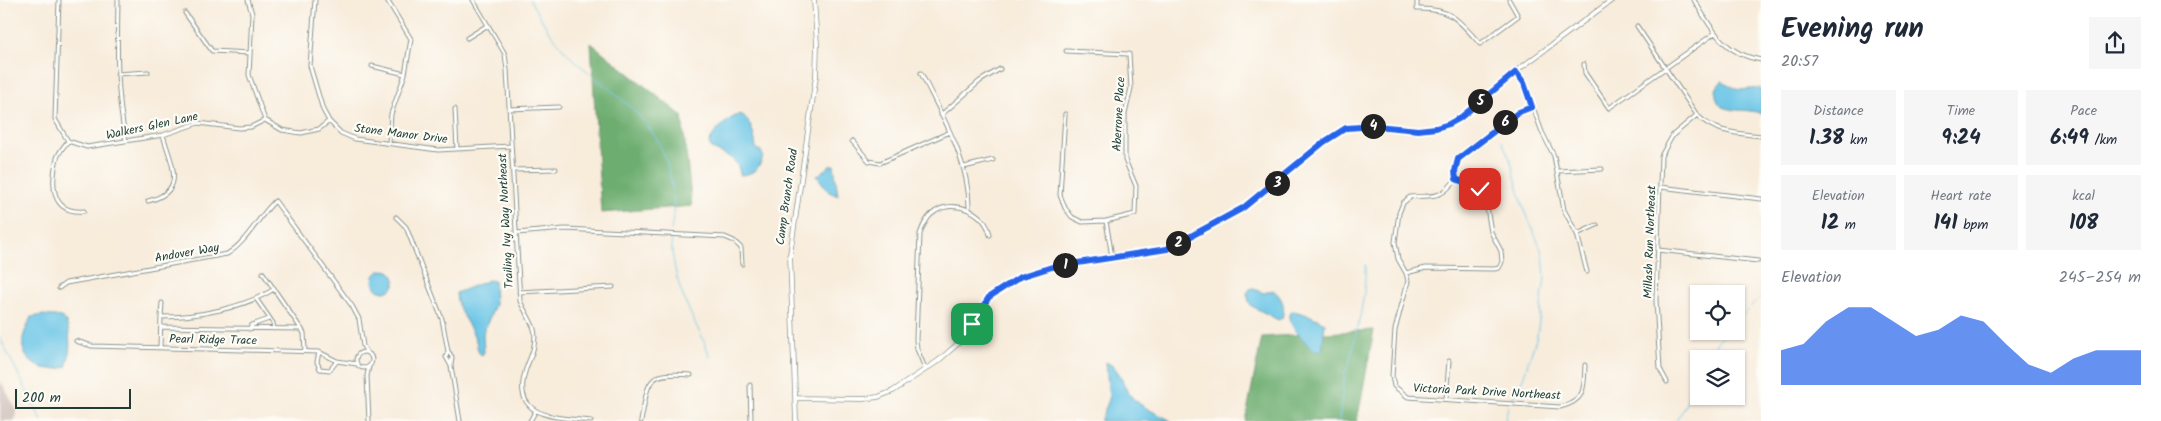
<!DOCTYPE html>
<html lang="en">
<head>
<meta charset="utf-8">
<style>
	body { margin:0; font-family:Kalam,sans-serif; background:#f6f6f7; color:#1f2937; height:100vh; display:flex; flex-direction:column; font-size:19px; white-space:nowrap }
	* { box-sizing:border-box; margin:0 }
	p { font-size:16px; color:#747a83 }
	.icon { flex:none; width:28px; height:28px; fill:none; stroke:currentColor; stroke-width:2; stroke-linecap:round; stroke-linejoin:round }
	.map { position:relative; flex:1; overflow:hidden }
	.side { display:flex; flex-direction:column; background:#fff; width:400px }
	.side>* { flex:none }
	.fabs { position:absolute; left:1690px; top:285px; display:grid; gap:10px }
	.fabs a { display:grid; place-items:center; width:55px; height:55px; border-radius:0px; background:#fff; box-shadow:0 1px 4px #0004; font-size:25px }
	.scale { position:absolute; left:15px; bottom:12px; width:116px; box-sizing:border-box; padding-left:5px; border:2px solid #1f3d34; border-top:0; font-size:14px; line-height:18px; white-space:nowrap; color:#1f3d34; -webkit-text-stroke:4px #fdfcf7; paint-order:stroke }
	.pin { position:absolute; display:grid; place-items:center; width:42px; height:42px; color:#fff; margin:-21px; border-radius:10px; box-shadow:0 2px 8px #0006 }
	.km { position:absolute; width:25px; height:25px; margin:-12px; border-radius:50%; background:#222; color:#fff; font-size:14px; line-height:25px; text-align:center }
	.round { display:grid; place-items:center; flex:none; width:52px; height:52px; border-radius:0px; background:#f6f6f7 }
	.summary { display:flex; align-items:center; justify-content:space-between; height:85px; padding:0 20px }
	h1 { font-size:28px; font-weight:700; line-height:38px }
	.figures { display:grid; grid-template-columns:repeat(3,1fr); gap:8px; height:85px; padding:5px 20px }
	.figures div { display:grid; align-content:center; border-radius:0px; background:#f6f6f7; text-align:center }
	.figures b { font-size:21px; font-weight:700 }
	.figures small { font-size:14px; font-weight:400 }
	.figures p { font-size:14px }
	.chart { height:140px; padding:10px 20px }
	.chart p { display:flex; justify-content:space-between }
	.chart svg { width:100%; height:90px; margin-top:5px; fill:#2563eb; opacity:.7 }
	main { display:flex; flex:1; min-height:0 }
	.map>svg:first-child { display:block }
</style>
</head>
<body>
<main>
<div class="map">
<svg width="1761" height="421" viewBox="0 0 1761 421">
	<rect width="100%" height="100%" fill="#fdfcf7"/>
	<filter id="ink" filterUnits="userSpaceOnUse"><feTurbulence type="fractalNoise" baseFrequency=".02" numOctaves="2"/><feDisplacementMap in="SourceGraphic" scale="10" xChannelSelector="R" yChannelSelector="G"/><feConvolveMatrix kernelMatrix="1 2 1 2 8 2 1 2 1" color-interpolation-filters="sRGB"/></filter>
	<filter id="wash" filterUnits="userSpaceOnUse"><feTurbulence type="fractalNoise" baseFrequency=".0096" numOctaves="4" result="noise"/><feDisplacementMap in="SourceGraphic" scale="20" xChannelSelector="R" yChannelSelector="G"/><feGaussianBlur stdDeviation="1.12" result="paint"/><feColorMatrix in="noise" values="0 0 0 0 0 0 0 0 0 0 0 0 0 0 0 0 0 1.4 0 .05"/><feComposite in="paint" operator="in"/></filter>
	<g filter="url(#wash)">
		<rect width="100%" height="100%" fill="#f8ecdb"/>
		<!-- industrial -->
		<path fill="#cfc0bb" d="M0,380l16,29 -1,12h-15z"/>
		<!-- forest -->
		<path fill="#6dad70" stroke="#467552" d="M591,43l91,73 10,90 -91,7z
			M1374,330l-17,91h-112l17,-84z"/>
		<!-- water -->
		<path fill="#68c4e6" stroke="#44808d" d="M1722,81l17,9 22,-2v26c-13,-8 -43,3 -45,-19 -1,-6 2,-10 6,-14z
			M741,114c10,6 14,23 15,35l5,2 2,5c-4,14 -10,18 -23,19 -1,-17 -15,-20 -28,-26l-3,-6c3,-11 22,-27 32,-29z
			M831,165h3l4,31 -9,-4 -12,-16z
			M373 281a11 11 0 1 1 22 0a11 11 0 1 1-22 0Z
			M489,280l5,1 1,24 -12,28 1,19 -2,3c-6,-3 -4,-8 -6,-14 -5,-16 -20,-30 -20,-48z
			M1251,288l13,5 9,-3c9,7 13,16 9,28l-4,2 -28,-15 -3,-12z
			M1294,311l17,5 14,7 -3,28 -4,1c-10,-5 -31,-27 -29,-38z
			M44,315l18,2c10,9 9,37 4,50 -21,7 -47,-4 -43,-29 1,-6 5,-13 7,-19l1,-2z
			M1106,362c16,7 15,22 25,34 10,12 27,17 40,25h-71l9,-21z"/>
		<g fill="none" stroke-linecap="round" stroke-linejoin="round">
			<!-- stream -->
			<path stroke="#68c4e6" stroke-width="1" d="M530,0c12,21 25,42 43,59 42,38 85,57 97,117 4,17 5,37 1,54
				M1502,141l8,18 13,47 20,48 2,24 -8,58 -14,42 -12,23
				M671,238c1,19 5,41 12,58 8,22 20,39 27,61
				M1736,322l25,-25
				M0,338l42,83
				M1708,359l9,-17 10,-11
				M1339,421l6,-48 4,-9c7,-33 18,-66 16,-99
				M1505,421l3,-15
				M1676,421l7,-11 16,-35"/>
		</g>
	</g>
	<g filter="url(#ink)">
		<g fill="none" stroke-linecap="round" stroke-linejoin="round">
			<!-- minor casing -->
			<g stroke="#8c9488" stroke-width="5">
				<path id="minor" d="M59,0l-4,119 13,22 19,6 76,-12 35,-12 41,5 12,-1 14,-7
					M118,0c-1,48 -2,94 8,141
					M248,0l4,14 -3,61 16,45 17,10 19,3 18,-4 10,-8
					M315,0l-5,66 13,44 6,11 12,12 14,6 83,11 73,-4
					M387,0l24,39 -6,35 -14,40 -2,29
					M473,0l32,54 2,16 13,231c4,9 11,19 14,28 3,13 -2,25 -7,37 -19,52 26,51 64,55
					M1417,0v9c34,-1 42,11 63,35l38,-28 -9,-16
					M1694,0c18,29 29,54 67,60
					M185,13l27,38 38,2
					M1637,26l60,89c18,18 39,18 64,21
					M467,38l21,-13
					M1584,64l1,9 24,35 106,-75
					M372,66l33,8
					M1515,72l9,11 18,49 12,24 10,54 13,24 10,38
					M921,73c21,43 49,88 48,136
					M117,74l31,-2
					M1532,107l-13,5 -61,47 -3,12 1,8c-16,21 -22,16 -46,18l-7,6 -4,10 -4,29 3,17 8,14 2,8 -13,49 -3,46 2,10 14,11 152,10c26,-6 24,-19 25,-42
					M455,109l2,40
					M509,109l50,-2
					M1065,114l-5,81 5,13 7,9 10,5 24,-1 29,-7 1,-28 -11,-26v-46l6,-26 -2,-34 -63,-3
					M941,115l39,-34 20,-12
					M68,141c-4,5 -9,11 -11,17 -6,25 -7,56 27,53
					M852,141l17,20 11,2 70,-31
					M964,167l29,-7
					M513,170l43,-1
					M1558,171l44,-2
					M1660,187l101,12
					M148,201c40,-10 23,-37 15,-66
					M396,217l10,10 36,92 6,32
					M1106,221l6,36
					M516,233l49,-4 160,8 9,4 7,7 1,16
					M1577,234l20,-9
					M1658,250l100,11
					M263,273l41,60 1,18
					M1406,273l20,-5 68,1 5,-1 3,-6 -1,-11 -10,-19 -6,-37 -5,-6 -24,-10
					M59,288l7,-5 161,-29c20,-12 31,-37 48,-53l77,105 7,13 4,27 4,7
					M519,292l94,-5
					M257,300l16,23 1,6
					M161,317l1,-14
					M161,327l141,2
					M249,329l3,-4 17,-6
					M76,341l16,5 227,6 18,9 20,3
					M160,347l1,-30c36,0 83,-9 113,-28
					M319,352l-2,10 3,7 10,1 7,-9
					M356 360a8 8 0 1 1 16 0a8 8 0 1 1-16 0Z
					M369,366l-2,10 2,45
					M451,366l1,-9 -4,-6 -2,6 5,9 9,55
					M925,368l-8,-19 -1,-10 4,-105c3,-9 7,-18 16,-23 19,-12 50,1 54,24
					M1667,382l-7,-13 -4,-69 5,-144 12,-21 24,-20
					M750,385l1,36
					M1446,399l3,-38
					M530,421l5,-9
					M641,421c8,-40 4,-50 50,-46"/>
			</g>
			<!-- tertiary casing -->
			<g stroke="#8c9488" stroke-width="5.5">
				<path id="tertiary" d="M797,398l66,1 15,-2 15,-6 45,-30 23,-20 7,-7 21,-37 31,-20 32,-10 115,-18 76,-41 81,-66 22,-14 30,-2 42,3 18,-1 13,-4 11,-6 55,-46 97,-72
					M796,421l-6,-166 26,-179 1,-32 -3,-44"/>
			</g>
			<!-- minor -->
			<use href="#minor" stroke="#fff" stroke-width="3"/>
			<!-- tertiary -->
			<use href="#tertiary" stroke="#fff" stroke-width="4"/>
		</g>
	</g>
	<g fill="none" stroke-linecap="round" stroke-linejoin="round" filter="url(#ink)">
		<!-- route casing -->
		<g stroke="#fff" stroke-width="10">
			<path id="route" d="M972,324l17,-27 31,-20 32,-10 115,-18 76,-41 81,-66 22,-14 30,-2 42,4 18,-2 13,-4 11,-6 56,-46 8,11 8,24 -13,5 -61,47 -3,12 1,8 24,10"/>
		</g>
		<!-- route -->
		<use href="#route" stroke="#2563eb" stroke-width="6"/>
	</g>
	<g text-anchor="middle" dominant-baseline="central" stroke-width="4.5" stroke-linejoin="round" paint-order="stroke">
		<!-- street labels -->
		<g font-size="12" fill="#1f3d34" stroke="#fdfcf7">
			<text transform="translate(1119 114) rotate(-87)">Aberrone Place</text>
			<text transform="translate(152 126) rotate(-12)">Walkers Glen Lane</text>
			<text transform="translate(401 134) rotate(7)">Stone Manor Drive</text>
			<text transform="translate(787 197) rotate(-82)">Camp Branch Road</text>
			<text transform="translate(506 221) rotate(-93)">Trailing Ivy Way Northeast</text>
			<text transform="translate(1650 242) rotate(-88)">Millash Run Northeast</text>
			<text transform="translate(187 253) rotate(-10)">Andover Way</text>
			<text transform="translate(213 340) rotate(1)">Pearl Ridge Trace</text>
			<text transform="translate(1487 392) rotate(3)">Victoria Park Drive Northeast</text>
		</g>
	</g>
</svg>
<div class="fabs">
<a><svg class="icon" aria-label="locate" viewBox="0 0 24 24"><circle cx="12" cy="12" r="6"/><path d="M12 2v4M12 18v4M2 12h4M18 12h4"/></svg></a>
<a><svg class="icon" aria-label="layers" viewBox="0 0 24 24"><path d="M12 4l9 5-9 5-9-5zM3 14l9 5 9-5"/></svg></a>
</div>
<div class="scale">200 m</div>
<div class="pin" style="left:972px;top:324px;background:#1e9e55"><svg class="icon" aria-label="arrive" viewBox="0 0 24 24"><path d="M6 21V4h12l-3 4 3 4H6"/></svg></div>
<div class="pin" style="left:1480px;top:189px;background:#d93025"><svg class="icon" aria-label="check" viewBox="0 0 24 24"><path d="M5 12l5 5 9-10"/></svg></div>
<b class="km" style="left:1065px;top:265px">1</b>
<b class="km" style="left:1178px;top:243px">2</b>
<b class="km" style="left:1277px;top:183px">3</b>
<b class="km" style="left:1373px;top:126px">4</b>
<b class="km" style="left:1480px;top:101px">5</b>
<b class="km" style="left:1505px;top:122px">6</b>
</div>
<section class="side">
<div class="summary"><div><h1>Evening run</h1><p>20:57</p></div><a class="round"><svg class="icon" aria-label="share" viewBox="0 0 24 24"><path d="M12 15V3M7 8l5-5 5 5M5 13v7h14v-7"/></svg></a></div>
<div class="figures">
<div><p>Distance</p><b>1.38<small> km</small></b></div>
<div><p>Time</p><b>9:24</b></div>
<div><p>Pace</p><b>6:49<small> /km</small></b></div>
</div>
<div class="figures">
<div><p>Elevation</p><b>12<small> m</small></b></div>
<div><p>Heart rate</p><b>141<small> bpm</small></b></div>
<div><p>kcal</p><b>108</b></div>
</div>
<div class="chart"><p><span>Elevation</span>245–254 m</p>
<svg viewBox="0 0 160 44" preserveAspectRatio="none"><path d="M0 44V27L10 24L20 13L30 6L40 6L50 13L60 20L70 17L80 10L90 13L100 24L110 34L120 38L130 31L140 27L150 27L160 27V44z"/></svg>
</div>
</section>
</main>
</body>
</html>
